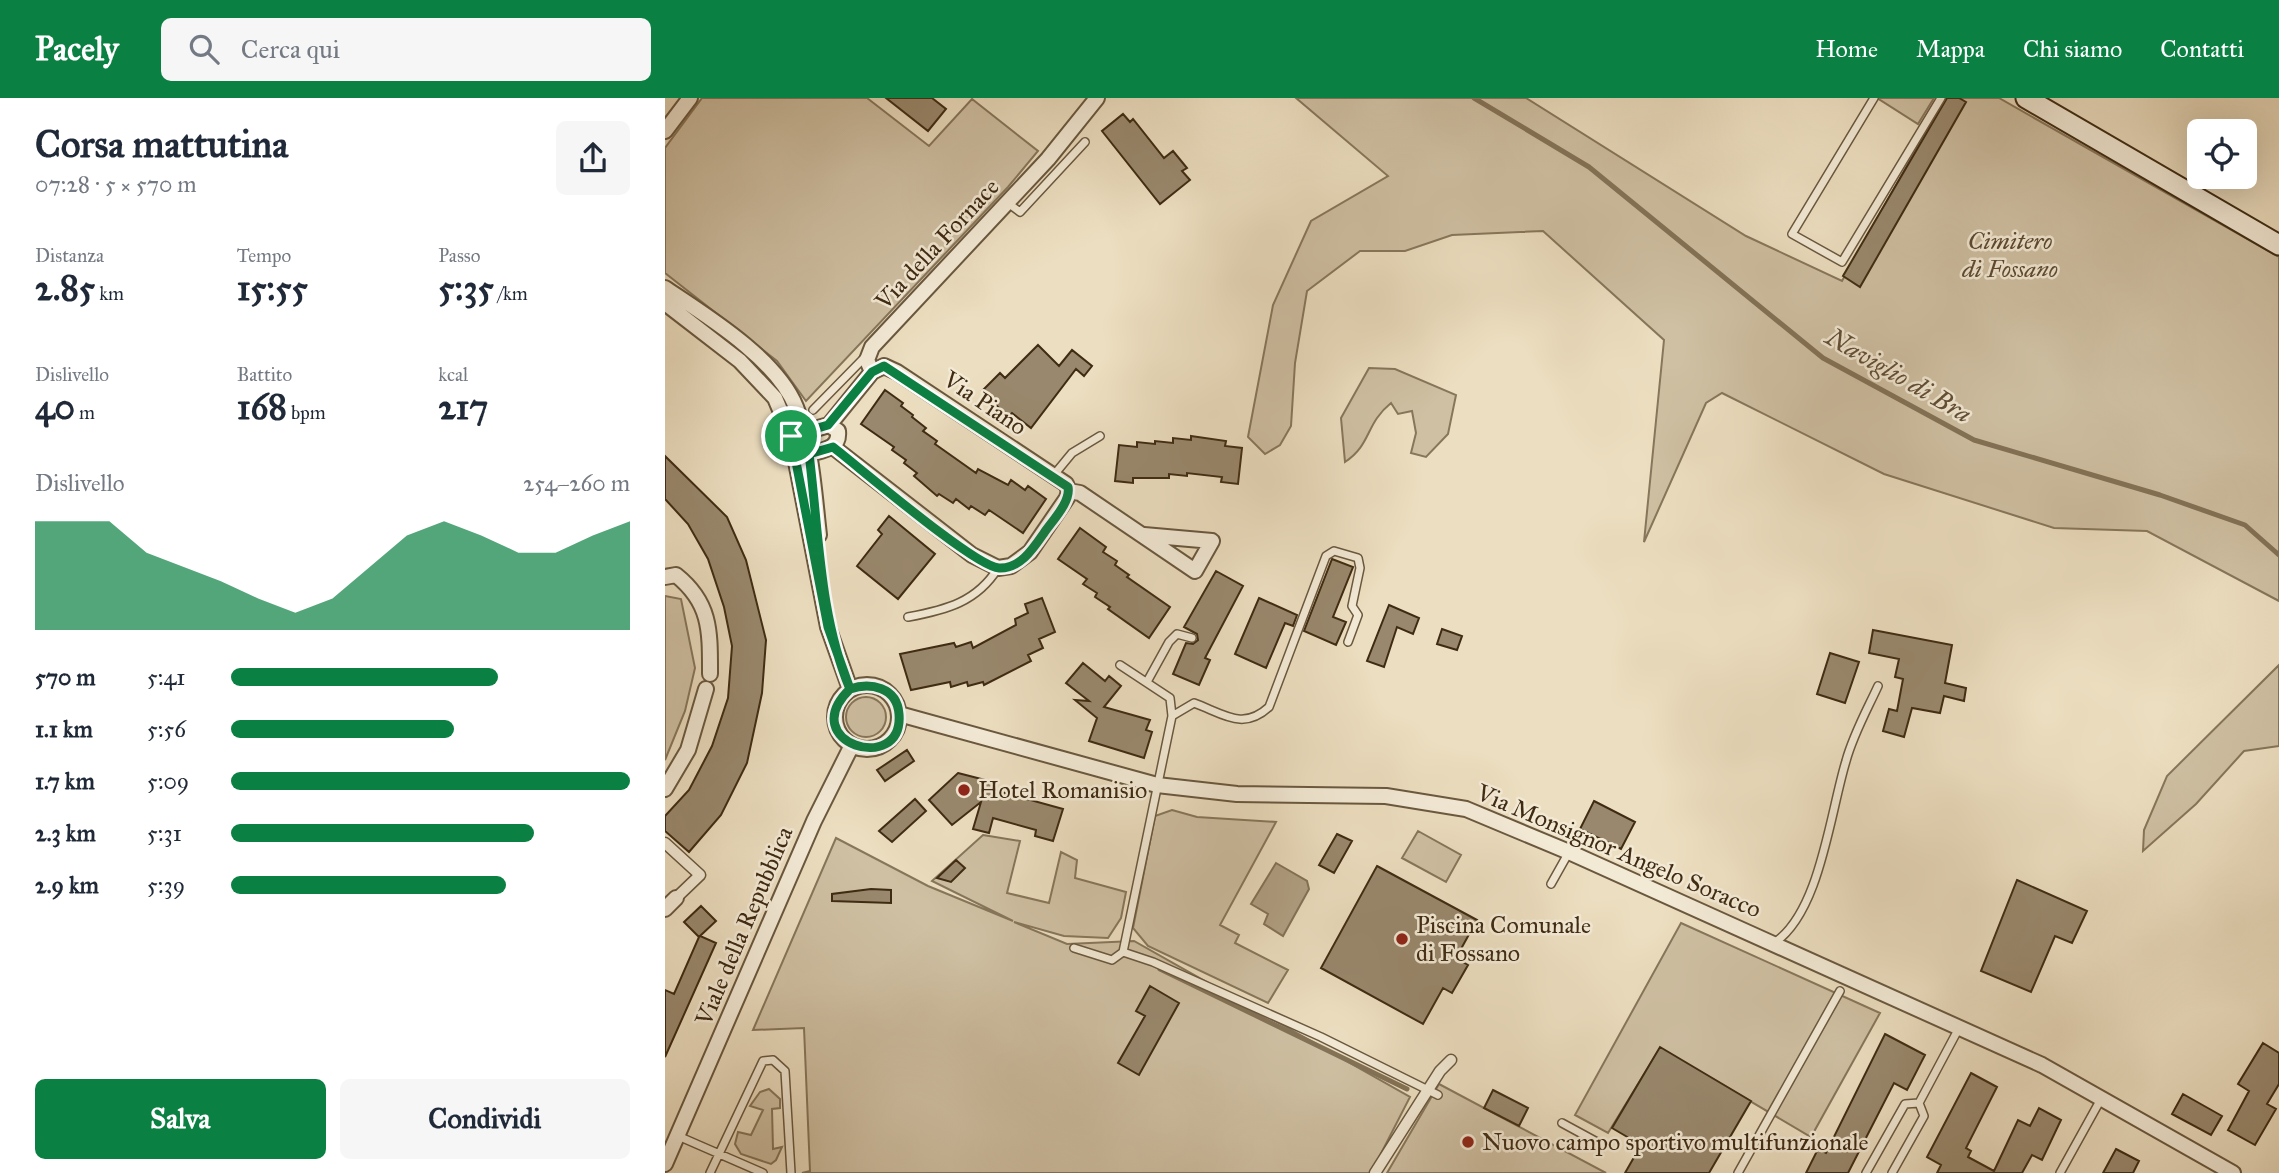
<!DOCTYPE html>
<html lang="it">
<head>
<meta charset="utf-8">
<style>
	body { margin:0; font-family:"IM FELL Great Primer",serif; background:#f6f6f7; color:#1f2937; height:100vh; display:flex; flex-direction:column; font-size:26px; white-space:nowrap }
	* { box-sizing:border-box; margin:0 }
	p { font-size:23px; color:#747a83 }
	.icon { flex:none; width:38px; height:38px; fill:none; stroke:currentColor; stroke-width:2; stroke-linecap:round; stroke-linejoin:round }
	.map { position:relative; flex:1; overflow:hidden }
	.sheet { display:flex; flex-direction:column; background:#fff; width:665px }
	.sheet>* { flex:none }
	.tools { position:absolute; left:1522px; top:21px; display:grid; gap:14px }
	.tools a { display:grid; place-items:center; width:70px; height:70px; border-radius:10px; background:#fff; box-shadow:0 7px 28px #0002; font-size:35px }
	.pin { position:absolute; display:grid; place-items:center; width:60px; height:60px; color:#fff; margin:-30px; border:4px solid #fff; border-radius:50%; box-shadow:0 2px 7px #0007 }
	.round { display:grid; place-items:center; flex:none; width:74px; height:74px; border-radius:10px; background:#f6f6f7 }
	.summary { display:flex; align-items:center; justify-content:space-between; height:119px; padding:0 35px }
	h1 { font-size:38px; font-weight:800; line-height:52px }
	.metrics { display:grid; grid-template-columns:repeat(3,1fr); gap:10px; height:119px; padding:7px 35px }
	.metrics div { display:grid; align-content:center }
	.metrics b { font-size:35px; font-weight:800 }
	.metrics small { font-size:19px; font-weight:400 }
	.metrics p { font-size:19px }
	.chart { height:196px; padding:14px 35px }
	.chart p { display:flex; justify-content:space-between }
	.chart svg { width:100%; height:126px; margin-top:7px; fill:#0b8043; opacity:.7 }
	.action { display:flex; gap:14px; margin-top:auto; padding:14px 35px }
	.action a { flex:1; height:80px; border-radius:10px; background:#0b8043; color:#fff; font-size:28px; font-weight:800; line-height:80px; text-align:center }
	.action a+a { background:#f6f6f7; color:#1f2937 }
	ul { padding:0 35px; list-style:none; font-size:23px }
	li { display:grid; grid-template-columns:112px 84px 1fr; align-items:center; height:52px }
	li i { height:18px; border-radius:9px; background:#0b8043 }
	header { display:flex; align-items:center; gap:42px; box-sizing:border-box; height:98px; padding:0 35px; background:#0b8043; color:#fff }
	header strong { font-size:33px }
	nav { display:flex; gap:38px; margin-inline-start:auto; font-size:24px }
	.search { width:490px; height:63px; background:#f6f6f7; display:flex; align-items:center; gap:18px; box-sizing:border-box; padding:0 24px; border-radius:10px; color:#747a83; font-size:26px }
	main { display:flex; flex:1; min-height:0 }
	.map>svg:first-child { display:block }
</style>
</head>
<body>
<header>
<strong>Pacely</strong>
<div class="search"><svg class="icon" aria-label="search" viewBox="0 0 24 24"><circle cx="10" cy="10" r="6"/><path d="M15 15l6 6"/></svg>Cerca qui</div>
<nav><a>Home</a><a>Mappa</a><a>Chi siamo</a><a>Contatti</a></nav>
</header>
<main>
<section class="sheet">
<div class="summary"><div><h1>Corsa mattutina</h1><p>07:28 · 5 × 570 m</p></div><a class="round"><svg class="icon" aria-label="share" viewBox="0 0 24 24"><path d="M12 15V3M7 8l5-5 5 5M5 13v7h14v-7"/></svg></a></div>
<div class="metrics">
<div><p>Distanza</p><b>2.85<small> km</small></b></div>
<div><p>Tempo</p><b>15:55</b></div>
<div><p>Passo</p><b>5:35<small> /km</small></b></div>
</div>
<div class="metrics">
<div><p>Dislivello</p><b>40<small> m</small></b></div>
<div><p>Battito</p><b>168<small> bpm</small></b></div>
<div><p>kcal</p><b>217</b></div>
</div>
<div class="chart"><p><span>Dislivello</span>254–260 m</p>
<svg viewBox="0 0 160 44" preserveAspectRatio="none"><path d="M0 44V6L10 6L20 6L30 17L40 22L50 27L60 33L70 38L80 33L90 22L100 11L110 6L120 11L130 17L140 17L150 11L160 6V44z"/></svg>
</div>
<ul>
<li><b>570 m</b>5:41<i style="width:67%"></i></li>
<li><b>1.1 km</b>5:56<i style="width:56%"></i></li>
<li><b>1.7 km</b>5:09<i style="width:100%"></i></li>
<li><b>2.3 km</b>5:31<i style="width:76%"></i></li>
<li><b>2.9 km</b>5:39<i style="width:69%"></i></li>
</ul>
<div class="action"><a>Salva</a><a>Condividi</a></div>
</section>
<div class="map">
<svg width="1614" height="1075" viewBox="0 0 1614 1075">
	<rect width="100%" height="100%" fill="#ecdec0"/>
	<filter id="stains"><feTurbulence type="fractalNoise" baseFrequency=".00286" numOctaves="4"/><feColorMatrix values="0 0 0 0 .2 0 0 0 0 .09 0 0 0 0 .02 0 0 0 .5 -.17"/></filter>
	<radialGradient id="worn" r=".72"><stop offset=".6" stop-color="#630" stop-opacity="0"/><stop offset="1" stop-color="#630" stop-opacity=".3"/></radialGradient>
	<!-- green -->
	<path fill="#cfc0a3" stroke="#87765b" stroke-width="2" d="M37,0h165l62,48 43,-47 66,52 -30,36 -202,214 -29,-40 -112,-88v-125z
		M631,0h230l220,138 96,45 103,-183h54l280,159v344l-132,-70 -93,-3 -170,-54 -162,-81 -16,10 -62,139 20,-202 -121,-109 -91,4 -47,16h-45l-53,40 -12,72 -4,63 -11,19 -15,9 -17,-17 25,-132 38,-84 77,-45z
		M1212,0h57l-16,26z
		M704,270l26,1 61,26 -8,39 -22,23 -15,-4 5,-20 -4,-22 -14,3 -7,-11c-26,21 -19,41 -46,59l-4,-44z
		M0,498l16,3 14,69 -10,43 -20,49z
		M1614,567v81l-35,5 -48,53 -53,47 1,-21 23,-54z
		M181 619a20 20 0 1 1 40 0a20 20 0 1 1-40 0Z
		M507,712l25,7 79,5 -56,103 19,10 -4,8 53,27 -20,33 -120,-57 -15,-18 22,-112z
		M753,733l43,24 -15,27 -44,-24z
		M318,737l37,6 -13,52 42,10 12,-51 16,8 -2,18 51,14 -5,26 -13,20 -44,-2 -50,-14 53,22 67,-3 276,156 -39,76h-569l8,-2 -6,-143 -51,2 83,-192 92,48 85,35 -81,-40z
		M1016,825l199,90 -69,124 -151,-89 -52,85 -33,-18z
		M774,986l167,89h-219z
		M104,991l11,10v9l-8,1 1,40 9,-2 -6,13 -5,4 -30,-10 -6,-10 3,-12 13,3 12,-25 -13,-4 10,-14z"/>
	<!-- water -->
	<path fill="#b1a185" stroke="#837257" stroke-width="2" d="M611,765l31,18 2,8 -26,47 -19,-12 4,-10 -17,-10z"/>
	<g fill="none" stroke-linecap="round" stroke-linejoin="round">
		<!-- stream -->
		<path stroke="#837257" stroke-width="5" d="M809,0l115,69 234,191 151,82 186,55 85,30 34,30
			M495,871l247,120"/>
	</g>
	<!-- building -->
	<path fill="#99886d" stroke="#3f2b13" stroke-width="2" d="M221,0h46l14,11 -18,22z
		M1282,0h12l7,4 -106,185 -17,-11z
		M458,16l7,8 3,-3 31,39 9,-7 14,17 -5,3 8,9 -30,24 -58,-73z
		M373,247l21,21 13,-16 20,16 -8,10 -8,-7 -45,59 -19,-15 -4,4 -26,-26 18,-18 5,5z
		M220,292l18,13 -2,3 12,9 -1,2 14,11 -3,3 14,10 -2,3 41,29 2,-4 30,16 3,-5 14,10 3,-4 18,13 -23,34 -34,-23 -4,5 -14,-9 -2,3 -13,-10 -3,4 -14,-9 -2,2 -23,-20 3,-3 -13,-10 2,-3 -14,-10 2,-3 -33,-23z
		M526,338l35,5 -1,5 17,2 -4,36 -17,-2 1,-5 -35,-4v3l-18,-2v4h-36v5l-18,-2 4,-36 18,2v-5l18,2v-3l18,2v-5l18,2z
		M0,358l62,61 19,43 20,80 -4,53 -15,70 -26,52 -32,37 -24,-21v-15l24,-26 23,-44 16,-48 4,-52 -8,-39 -16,-48 -20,-35 -23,-25z
		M224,418l46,38 -37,45 -41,-33 25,-32 -4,-4z
		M415,430l26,19 -3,5 14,9 -2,4 14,10 -2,2 43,30 -21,31 -41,-29 2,-2 -15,-10 2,-4 -14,-9 4,-5 -29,-20z
		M667,461l21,8 -20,50 13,5 -10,23 -32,-14z
		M551,473l27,15 -38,72 5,2 -11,25 -26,-11 13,-31 7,1 5,-4 -1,-6 -13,-7z
		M377,500l13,34 -16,7 4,9 -15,7 3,6 -47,24 -1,-3 -15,4 -1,-4 -16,5 -1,-5 -39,8 -11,-36 54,-11 2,4 15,-5 2,6 43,-23 -1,-6 13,-6 -3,-9z
		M594,500l38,17 -4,11 -8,-3 -19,45 -31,-14z
		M724,507l30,13 -6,16 -16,-7 -13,40 -17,-6z
		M777,531l20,7 -5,14 -20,-6z
		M1208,532l79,15 -7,38 21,5 -2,13 -20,-5 -4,17 -28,-5 -8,29 -21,-6 6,-22 8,2 6,-32 -8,-2 4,-18 -30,-6z
		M1165,555l29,9 -14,41 -28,-9z
		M418,565l22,18 4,-5 12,10 -17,21 46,13 -4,10 6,2 -8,26 -55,-17 8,-23 -22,-18 14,1 -23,-18z
		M242,652l7,11 -29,20 -8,-11z
		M293,675l35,9 -2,7 72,20 -10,32 -18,-5 1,-6 -43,-12 -4,15 -16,-4 8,-27 -29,23 -23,-25z
		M250,701l11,12 -34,31 -13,-11z
		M929,703l41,21 -14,27 -41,-20z
		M672,736l15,7 -18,32 -15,-8z
		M291,762l9,8 -14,14 -14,-4z
		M712,768l100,54 -21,38 12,7 -16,28 -9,-5 -20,36 -102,-56z
		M1352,782l70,31 -15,32 -17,-7 -24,56 -50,-21z
		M206,791l20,1v13l-59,-2v-7z
		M36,808l15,15 -16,15 16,7 -51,114v-67l9,4 25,-57 -15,-15z
		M485,888l29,17 -40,72 -21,-12 27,-47 -9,-5z
		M1220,936l40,21 -18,35 -13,-7 -46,90h-42l12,-24 8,4z
		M1598,945l16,10v31l-12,20 9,5 -21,36 -27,-15 21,-39 -11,-7z
		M995,949l91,54 -42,72h-84l16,-28 -29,-17z
		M1306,975l26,14 -31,61 5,3 -3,6 26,14 24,-51 12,6 9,-18 22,12 -19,40 -10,-5 -10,18h-85l4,-8 -14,-8z
		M828,992l35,18 -9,18 -35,-18z
		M1518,996l39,22 -11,19 -39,-21z
		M1451,1051l23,12 -6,12h-30z"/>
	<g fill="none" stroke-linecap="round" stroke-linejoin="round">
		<!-- service casing -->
		<g stroke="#6a583e" stroke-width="10">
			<path id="service" d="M1209,0l-82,136 50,28 99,-164
				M343,105l12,9 65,-70
				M148,312l53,-54
				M388,378l19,-23 28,-17
				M243,519c38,-7 69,-15 90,-49
				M455,567l50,33 2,18 -49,236
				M483,582l21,-38 8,-8 15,4
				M507,618l22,-13c30,11 49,28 75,4l57,-151 8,-5 24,7 2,10 -8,38 6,9 -10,27
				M886,786l18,-32
				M1109,845c46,-30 56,-130 72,-182 7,-26 21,-51 32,-75
				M409,850l38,12 11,-8 30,10 168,75 117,58
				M1254,1005l40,-75
				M897,1025l35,19
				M13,1038l85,37
				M45,1075l53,-112 10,-1 12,11 6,102
				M1073,1075l102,-182
				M1201,1075l39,-69 14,-1
				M1227,1075l32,-57 -5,-13
				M1395,1075l41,-74"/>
		</g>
		<!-- pedestrian casing -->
		<g stroke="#6a583e" stroke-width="13">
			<path id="pedestrian" d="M0,745l35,32 -24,23
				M710,1075l65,-102 11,-11"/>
		</g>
		<!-- minor casing -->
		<g stroke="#6a583e" stroke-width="18">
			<path id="minor" d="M0,33l25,-33
				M0,190c42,28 112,71 131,119 16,40 18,85 23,128
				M0,205l75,58 35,37 16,38 37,191 22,62
				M207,274l12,-6 13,6 169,112 3,7 11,2 115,78 17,-30 -68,-6
				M164,327l43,-53 -5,-12 5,-13 176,-188 49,-61
				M164,327l9,6c2,18 -14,19 -29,23l-18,-18z
				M168,349l139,108 26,13 13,-2 19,-14 37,-54 2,-7
				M0,479l11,-2c35,28 34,56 34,99
				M170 619a32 32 0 1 1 64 0a32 32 0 1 1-64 0Z
				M234,616l258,71 80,9 149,2 80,13 103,43 473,213 191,108
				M0,691l23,-39 18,-61
				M0,811l11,-11
				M0,1066l149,-343 38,-76"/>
		</g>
		<!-- secondary casing -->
		<g stroke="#3f2b13" stroke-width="23">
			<path id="secondary" d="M1361,0l253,147"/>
		</g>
		<!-- service -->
		<use href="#service" stroke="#f3ead6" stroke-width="7"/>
		<!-- pedestrian -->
		<use href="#pedestrian" stroke="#f3ead6" stroke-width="10"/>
		<!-- minor -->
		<use href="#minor" stroke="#f3ead6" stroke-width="14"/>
		<!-- secondary -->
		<use href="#secondary" stroke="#f3ead6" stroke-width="19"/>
	</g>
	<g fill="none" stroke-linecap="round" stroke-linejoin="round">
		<!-- route casing -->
		<g stroke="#fff" stroke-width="14">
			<path id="route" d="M126,338l37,191 22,62c-56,54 54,87 49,25 -2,-27 -29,-32 -49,-25 -31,-74 -31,-157 -41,-235l24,-7c26,20 142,120 166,121 21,1 34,-19 45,-35 8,-12 27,-31 24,-46l-184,-121 -12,6 -44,53 -37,11"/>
		</g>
		<!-- route -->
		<use href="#route" stroke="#0b8043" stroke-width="9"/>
	</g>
	<!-- markers -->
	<g fill="#8f2418" stroke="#f3ead6" stroke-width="2.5">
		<circle cx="299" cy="692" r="7"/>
		<circle cx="737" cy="841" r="7"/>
		<circle cx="803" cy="1044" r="7"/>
	</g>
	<g text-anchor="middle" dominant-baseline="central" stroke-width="5" stroke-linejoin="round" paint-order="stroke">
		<!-- park labels -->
		<g font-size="24" font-style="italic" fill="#5c4930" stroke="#f3ead6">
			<text x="1345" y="143">Cimitero<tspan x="1345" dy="28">di Fossano</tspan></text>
		</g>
		<!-- street labels -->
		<g font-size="24" fill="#3f2b13" stroke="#f3ead6">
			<text transform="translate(272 146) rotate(-47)">Via della Fornace</text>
			<text transform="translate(320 305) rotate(34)">Via Piano</text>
			<text transform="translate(954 753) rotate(23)">Via Monsignor Angelo Soracco</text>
			<text transform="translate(79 828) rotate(-67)">Viale della Repubblica</text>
		</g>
		<!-- poi labels -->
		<g font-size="24" fill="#3f2b13" stroke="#f3ead6" text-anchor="start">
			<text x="313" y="692">Hotel Romanisio</text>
			<text x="751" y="827">Piscina Comunale<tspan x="751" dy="28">di Fossano</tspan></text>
			<text x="817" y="1044">Nuovo campo sportivo multifunzionale</text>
		</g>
		<!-- water labels -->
		<g font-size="26" font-style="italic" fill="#614e35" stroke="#f3ead6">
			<text transform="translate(1234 277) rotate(30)">Naviglio di Bra</text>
		</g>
	</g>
	<rect width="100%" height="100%" filter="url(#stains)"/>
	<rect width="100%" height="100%" fill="url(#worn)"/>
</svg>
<div class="tools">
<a><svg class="icon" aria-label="locate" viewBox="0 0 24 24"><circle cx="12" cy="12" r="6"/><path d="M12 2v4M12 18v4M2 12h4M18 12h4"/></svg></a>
</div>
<div class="pin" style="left:126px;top:338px;background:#1e9e55"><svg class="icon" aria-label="arrive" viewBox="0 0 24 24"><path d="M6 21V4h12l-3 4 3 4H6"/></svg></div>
</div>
</main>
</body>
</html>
